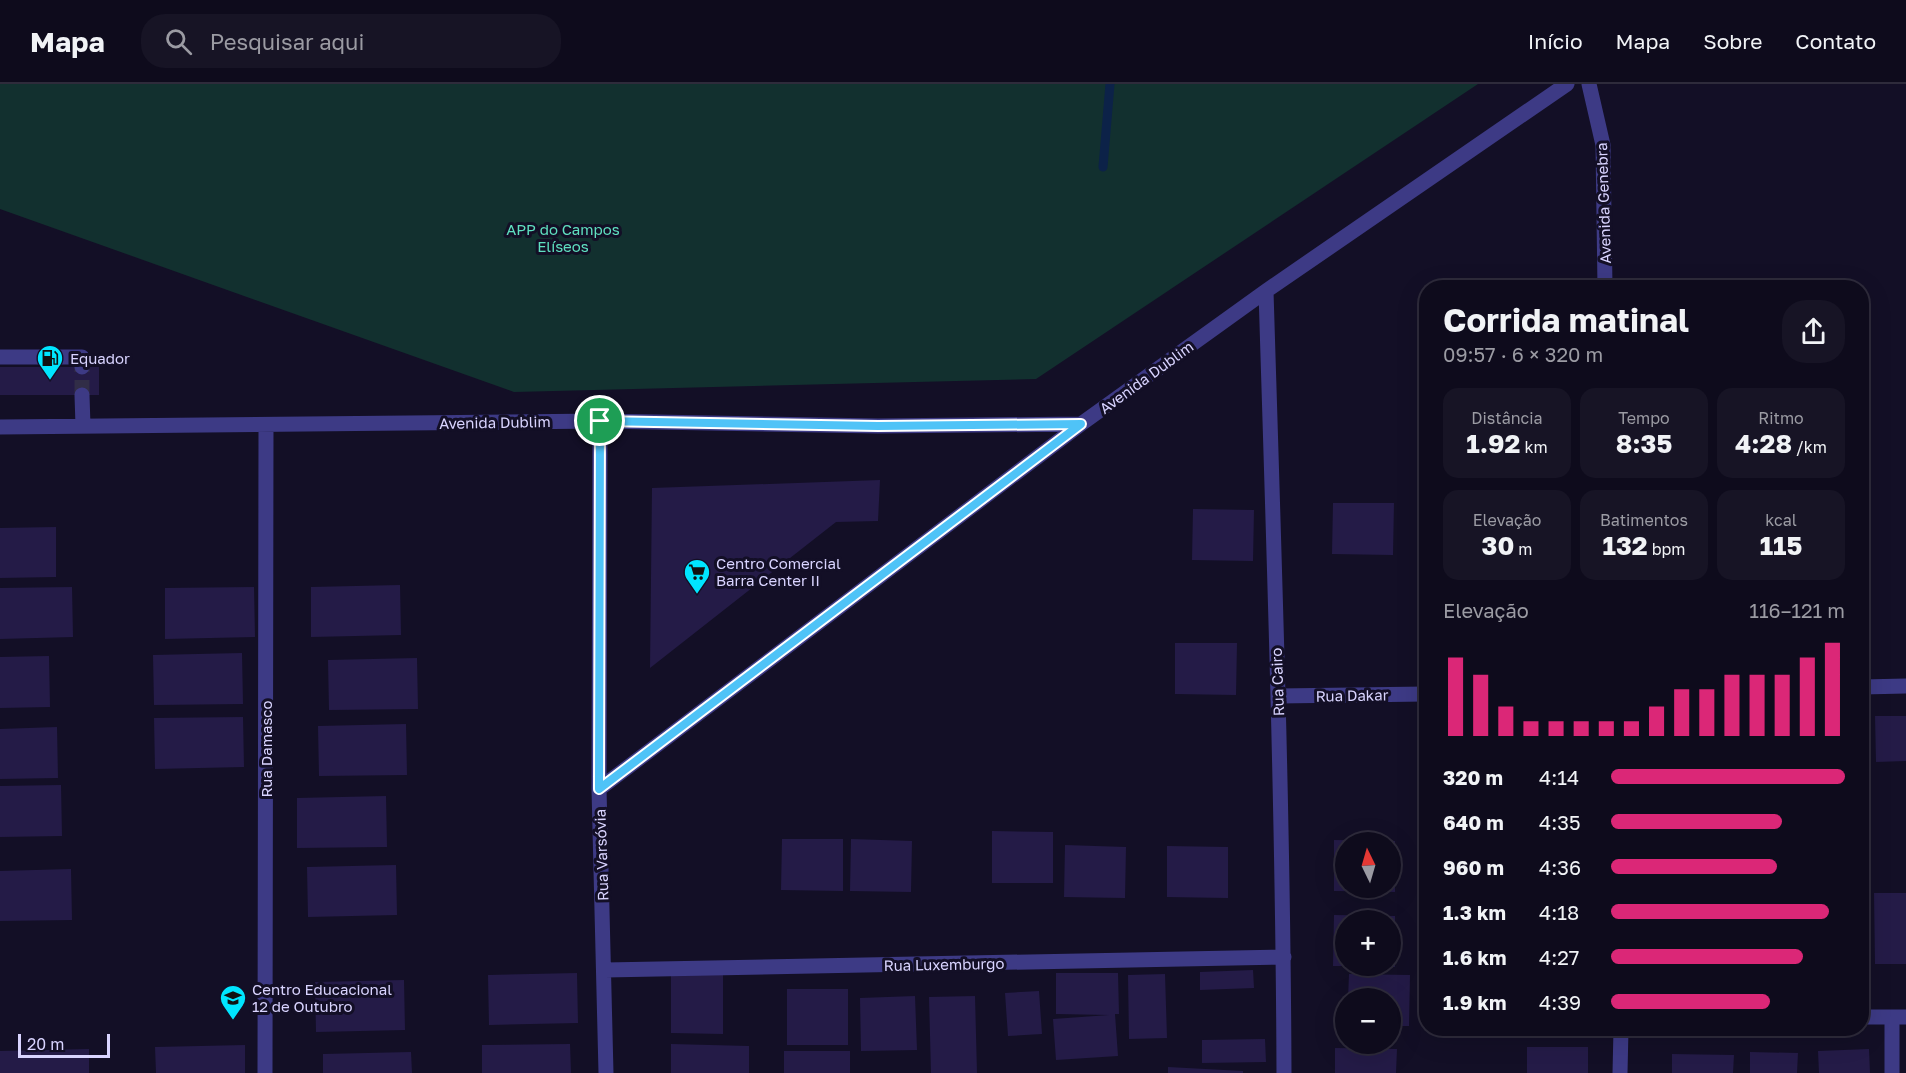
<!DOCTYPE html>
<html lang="pt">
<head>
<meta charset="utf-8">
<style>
	body { margin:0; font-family:"Golos Text",sans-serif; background:#171425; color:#f1f3f6; height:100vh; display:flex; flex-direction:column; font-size:22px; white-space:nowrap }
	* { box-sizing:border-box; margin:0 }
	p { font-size:20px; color:#9b9ba3 }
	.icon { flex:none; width:33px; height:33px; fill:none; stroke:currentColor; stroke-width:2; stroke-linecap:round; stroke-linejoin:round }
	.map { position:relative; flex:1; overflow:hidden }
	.sheet { position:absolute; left:1419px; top:196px; width:450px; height:756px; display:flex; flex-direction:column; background:#0e0b1c; border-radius:24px; box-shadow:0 6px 24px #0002,0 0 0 2px #2e2b3b }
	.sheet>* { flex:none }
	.needle { width:39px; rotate:355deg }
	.buttons { position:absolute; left:1335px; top:748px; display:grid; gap:12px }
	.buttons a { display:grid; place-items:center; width:66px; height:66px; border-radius:50%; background:#0e0b1c; box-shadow:0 6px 24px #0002,0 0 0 2px #2e2b3b; font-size:30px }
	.scale { position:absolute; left:18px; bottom:15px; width:92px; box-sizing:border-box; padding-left:6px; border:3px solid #d9d4ff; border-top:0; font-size:16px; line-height:21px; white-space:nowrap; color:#d9d4ff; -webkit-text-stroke:4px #130f26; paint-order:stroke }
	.pin { position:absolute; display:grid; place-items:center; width:51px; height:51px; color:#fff; margin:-26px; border:3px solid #fff; border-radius:50%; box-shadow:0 2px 6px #0007 }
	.round { display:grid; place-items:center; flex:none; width:63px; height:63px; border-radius:24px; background:#171425 }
	.head { display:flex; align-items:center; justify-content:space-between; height:102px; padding:0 24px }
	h1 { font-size:33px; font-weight:700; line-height:45px }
	.stats { display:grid; grid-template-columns:repeat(3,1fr); gap:9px; height:102px; padding:6px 24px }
	.stats div { display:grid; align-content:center; border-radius:15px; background:#171425; text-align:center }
	.stats b { font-size:26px; font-weight:700 }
	.stats small { font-size:16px; font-weight:400 }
	.stats p { font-size:16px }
	.chart { height:168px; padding:12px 24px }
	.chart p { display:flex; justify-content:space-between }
	.chart svg { width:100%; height:108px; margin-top:6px; stroke:#db2777; stroke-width:6 }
	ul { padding:0 24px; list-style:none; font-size:20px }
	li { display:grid; grid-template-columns:96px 72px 1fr; align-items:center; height:45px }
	li i { height:15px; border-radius:8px; background:#db2777 }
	header { display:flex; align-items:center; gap:36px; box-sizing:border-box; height:84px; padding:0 30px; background:#0e0b1c; border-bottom:2px solid #2e2b3b }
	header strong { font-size:28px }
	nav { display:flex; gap:33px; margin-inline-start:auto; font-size:21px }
	.search { width:420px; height:54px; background:#171425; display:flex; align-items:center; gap:15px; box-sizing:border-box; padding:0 21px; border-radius:24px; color:#9b9ba3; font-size:22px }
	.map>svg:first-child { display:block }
</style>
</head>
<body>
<header>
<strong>Mapa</strong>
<div class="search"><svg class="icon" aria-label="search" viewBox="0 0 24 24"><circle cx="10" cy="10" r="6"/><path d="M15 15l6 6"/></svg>Pesquisar aqui</div>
<nav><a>Início</a><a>Mapa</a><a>Sobre</a><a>Contato</a></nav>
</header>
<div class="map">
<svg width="1906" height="989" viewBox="0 0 1906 989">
	<rect width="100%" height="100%" fill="#130f26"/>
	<!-- green -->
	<path fill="#12302f" d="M0,0h1478l-442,295 -522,13 -514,-183z"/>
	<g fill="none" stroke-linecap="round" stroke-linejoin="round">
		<!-- stream -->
		<path stroke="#0c2248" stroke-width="9" d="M1103,83l7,-83"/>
	</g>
	<!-- building -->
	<path fill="#241b47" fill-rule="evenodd" d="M0,283h99v28h-99z
		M880,396l-2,41 -42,1 -186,146 2,-180z
		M1333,419h61l-1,52 -61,-1z
		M1193,425l61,1 -1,51 -61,-1z
		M56,443v50l-56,1v-50z
		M400,501l1,50 -90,2v-50z
		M72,503l1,50 -73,2v-51z
		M254,503l1,50 -90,2v-51z
		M1175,559h62l-1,52 -61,-1z
		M242,569l1,51 -89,1 -1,-50z
		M49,572l1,51 -50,1v-51z
		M417,574l1,51 -89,1 -1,-50z
		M1875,632h31v45l-30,1z
		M243,633l1,50 -89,2 -1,-51z
		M406,640l1,51 -88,1 -1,-50z
		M57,643l1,51 -58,1v-50z
		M61,701l1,51 -62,1v-51z
		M386,712l1,51 -90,1v-50z
		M992,747l61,1v51h-61z
		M782,755h61v52l-62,-1z
		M851,755l61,2 -1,51 -61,-1z
		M1334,756l61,1v51l-61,-1zM1346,759h44v45h-44z
		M1065,761l61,2 -1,51 -61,-1z
		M1167,762l61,1v51l-61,-1z
		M396,781l1,50 -89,2 -1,-50z
		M71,785l1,51 -72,1v-50z
		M1874,809h32v71h-31z
		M1334,831l61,1v51h-5v-46h-44v45h-13z
		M1253,886l1,18 -54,2v-18z
		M671,888h52v62l-52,-1z
		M577,889l1,50 -89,2 -1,-50z
		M1056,889h62l1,41h-4l3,42 -62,4 -3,-41 56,-4 -53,-1z
		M1165,890l2,64 -38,1 -1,-64z
		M1349,890l61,1 -1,51h-19v-27h-42z
		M404,896l1,50 -89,2 -1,-50z
		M787,905h61v56h-61z
		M1039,907l3,43 -34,2 -3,-43z
		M915,912l2,54 -56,1 -1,-53z
		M975,912l2,77h-46l-2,-76z
		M1265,955l1,23 -64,1v-23z
		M570,960l1,29h-89v-28z
		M671,960l78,2v27h-78z
		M245,961v28h-89l-1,-26z
		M1527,963h61v26h-61z
		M1335,964l62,1 -1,24h-61z
		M89,965v24h-89v-22z
		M1869,965l1,24h-51l-1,-22z
		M784,967h66v22h-66z
		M411,968l1,21h-89v-19z
		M1750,968l48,1 -1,20h-47z
		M1672,970l62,1 -1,18h-61z
		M1168,983l75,4v2h-75z"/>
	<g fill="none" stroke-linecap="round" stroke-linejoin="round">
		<!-- minor-tunnel -->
		<path stroke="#312d47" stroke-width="15" stroke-dasharray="15 8" stroke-linecap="butt" d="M82,311v-28"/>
		<!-- minor -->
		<path stroke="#3d3a85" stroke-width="15" d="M1589,0l14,61 2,143
			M1266,207c8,261 17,521 18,782
			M0,273h82v10
			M82,311l1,31
			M600,337l-1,368 7,284
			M0,343l600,-6 278,5 203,-2 185,-133 301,-207
			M1862,603l44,-1
			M1278,612l148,-2
			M599,705l482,-365
			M605,886l679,-13
			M1862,933h44
			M1892,933v56
			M265,989l1,-648
			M1620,989l1,-44"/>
	</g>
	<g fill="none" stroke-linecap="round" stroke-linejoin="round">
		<!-- route casing -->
		<g stroke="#fff" stroke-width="12">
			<path id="route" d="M600,337l278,5 203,-2 -482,365z"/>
		</g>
		<!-- route -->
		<use href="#route" stroke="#4fc3f7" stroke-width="8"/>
	</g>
	<!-- icons -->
	<defs>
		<g id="fuel-pin" transform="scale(1.35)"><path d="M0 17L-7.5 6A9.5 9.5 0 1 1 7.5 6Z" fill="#00e5ff" stroke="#130f26"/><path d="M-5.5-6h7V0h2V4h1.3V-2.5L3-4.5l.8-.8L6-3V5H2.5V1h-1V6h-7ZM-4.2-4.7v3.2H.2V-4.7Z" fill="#111"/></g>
		<g id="supermarket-pin" transform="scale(1.35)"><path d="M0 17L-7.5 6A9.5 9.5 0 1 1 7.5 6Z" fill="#00e5ff" stroke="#130f26"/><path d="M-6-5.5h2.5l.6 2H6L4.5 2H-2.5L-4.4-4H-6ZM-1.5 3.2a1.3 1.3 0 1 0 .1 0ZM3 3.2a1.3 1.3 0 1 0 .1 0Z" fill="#111"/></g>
		<g id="school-pin" transform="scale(1.35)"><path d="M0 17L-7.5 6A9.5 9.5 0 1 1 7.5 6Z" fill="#00e5ff" stroke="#130f26"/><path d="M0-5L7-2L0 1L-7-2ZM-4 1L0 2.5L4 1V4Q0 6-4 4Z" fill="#111"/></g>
	</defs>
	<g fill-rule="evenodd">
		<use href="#fuel-pin" x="50" y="274"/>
		<use href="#supermarket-pin" x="697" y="488"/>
		<use href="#school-pin" x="233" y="914"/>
	</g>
	<g text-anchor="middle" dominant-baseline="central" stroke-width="6" stroke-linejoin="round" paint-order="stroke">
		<!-- street labels -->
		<g font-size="15" fill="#d9d4ff" stroke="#130f26">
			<text transform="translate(1603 119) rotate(-92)">Avenida Genebra</text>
			<text transform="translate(1146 293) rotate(-36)">Avenida Dublim</text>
			<text transform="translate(495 338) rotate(-1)">Avenida Dublim</text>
			<text transform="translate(1277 598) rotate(-92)">Rua Cairo</text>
			<text transform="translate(1352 611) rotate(-1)">Rua Dakar</text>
			<text transform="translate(266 665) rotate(-90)">Rua Damasco</text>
			<text transform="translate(601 771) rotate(-92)">Rua Varsóvia</text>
			<text transform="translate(944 880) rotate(-1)">Rua Luxemburgo</text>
		</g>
		<!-- park labels -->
		<g font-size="15" fill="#5fe0c0" stroke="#130f26">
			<text x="563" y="145">APP do Campos<tspan x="563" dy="17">Elíseos</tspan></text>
		</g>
		<!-- poi labels -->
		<g font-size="15" fill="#d9d4ff" stroke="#130f26" text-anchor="start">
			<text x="70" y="274">Equador</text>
			<text x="716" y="479">Centro Comercial<tspan x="716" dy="17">Barra Center II</tspan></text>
			<text x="252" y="905">Centro Educacional<tspan x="252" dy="17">12 de Outubro</tspan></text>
		</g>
	</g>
</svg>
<div class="buttons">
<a><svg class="needle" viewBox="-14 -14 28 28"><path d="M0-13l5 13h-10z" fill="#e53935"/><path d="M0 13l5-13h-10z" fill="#9b9ba3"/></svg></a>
<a>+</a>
<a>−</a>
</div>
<div class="scale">20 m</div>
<div class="pin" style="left:600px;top:337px;background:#1e9e55"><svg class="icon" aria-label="arrive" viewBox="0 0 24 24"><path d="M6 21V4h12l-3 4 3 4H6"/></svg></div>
<section class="sheet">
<div class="head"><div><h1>Corrida matinal</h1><p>09:57 · 6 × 320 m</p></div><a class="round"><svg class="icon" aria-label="share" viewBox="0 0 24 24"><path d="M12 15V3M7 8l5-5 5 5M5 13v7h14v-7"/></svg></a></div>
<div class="stats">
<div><p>Distância</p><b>1.92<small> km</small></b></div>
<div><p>Tempo</p><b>8:35</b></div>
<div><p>Ritmo</p><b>4:28<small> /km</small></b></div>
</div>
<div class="stats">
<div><p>Elevação</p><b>30<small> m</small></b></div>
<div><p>Batimentos</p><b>132<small> bpm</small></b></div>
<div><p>kcal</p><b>115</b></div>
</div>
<div class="chart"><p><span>Elevação</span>116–121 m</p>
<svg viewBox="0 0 160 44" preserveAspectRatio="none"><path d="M5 44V12M15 44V19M25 44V32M35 44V38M45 44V38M55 44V38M65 44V38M75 44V38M85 44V32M95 44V25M105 44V25M115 44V19M125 44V19M135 44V19M145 44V12M155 44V6"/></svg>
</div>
<ul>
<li><b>320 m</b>4:14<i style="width:100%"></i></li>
<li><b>640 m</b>4:35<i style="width:73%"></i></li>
<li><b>960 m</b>4:36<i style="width:71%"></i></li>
<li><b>1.3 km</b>4:18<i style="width:93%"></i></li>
<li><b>1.6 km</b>4:27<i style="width:82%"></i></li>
<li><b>1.9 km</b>4:39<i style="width:68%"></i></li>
</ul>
</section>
</div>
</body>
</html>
